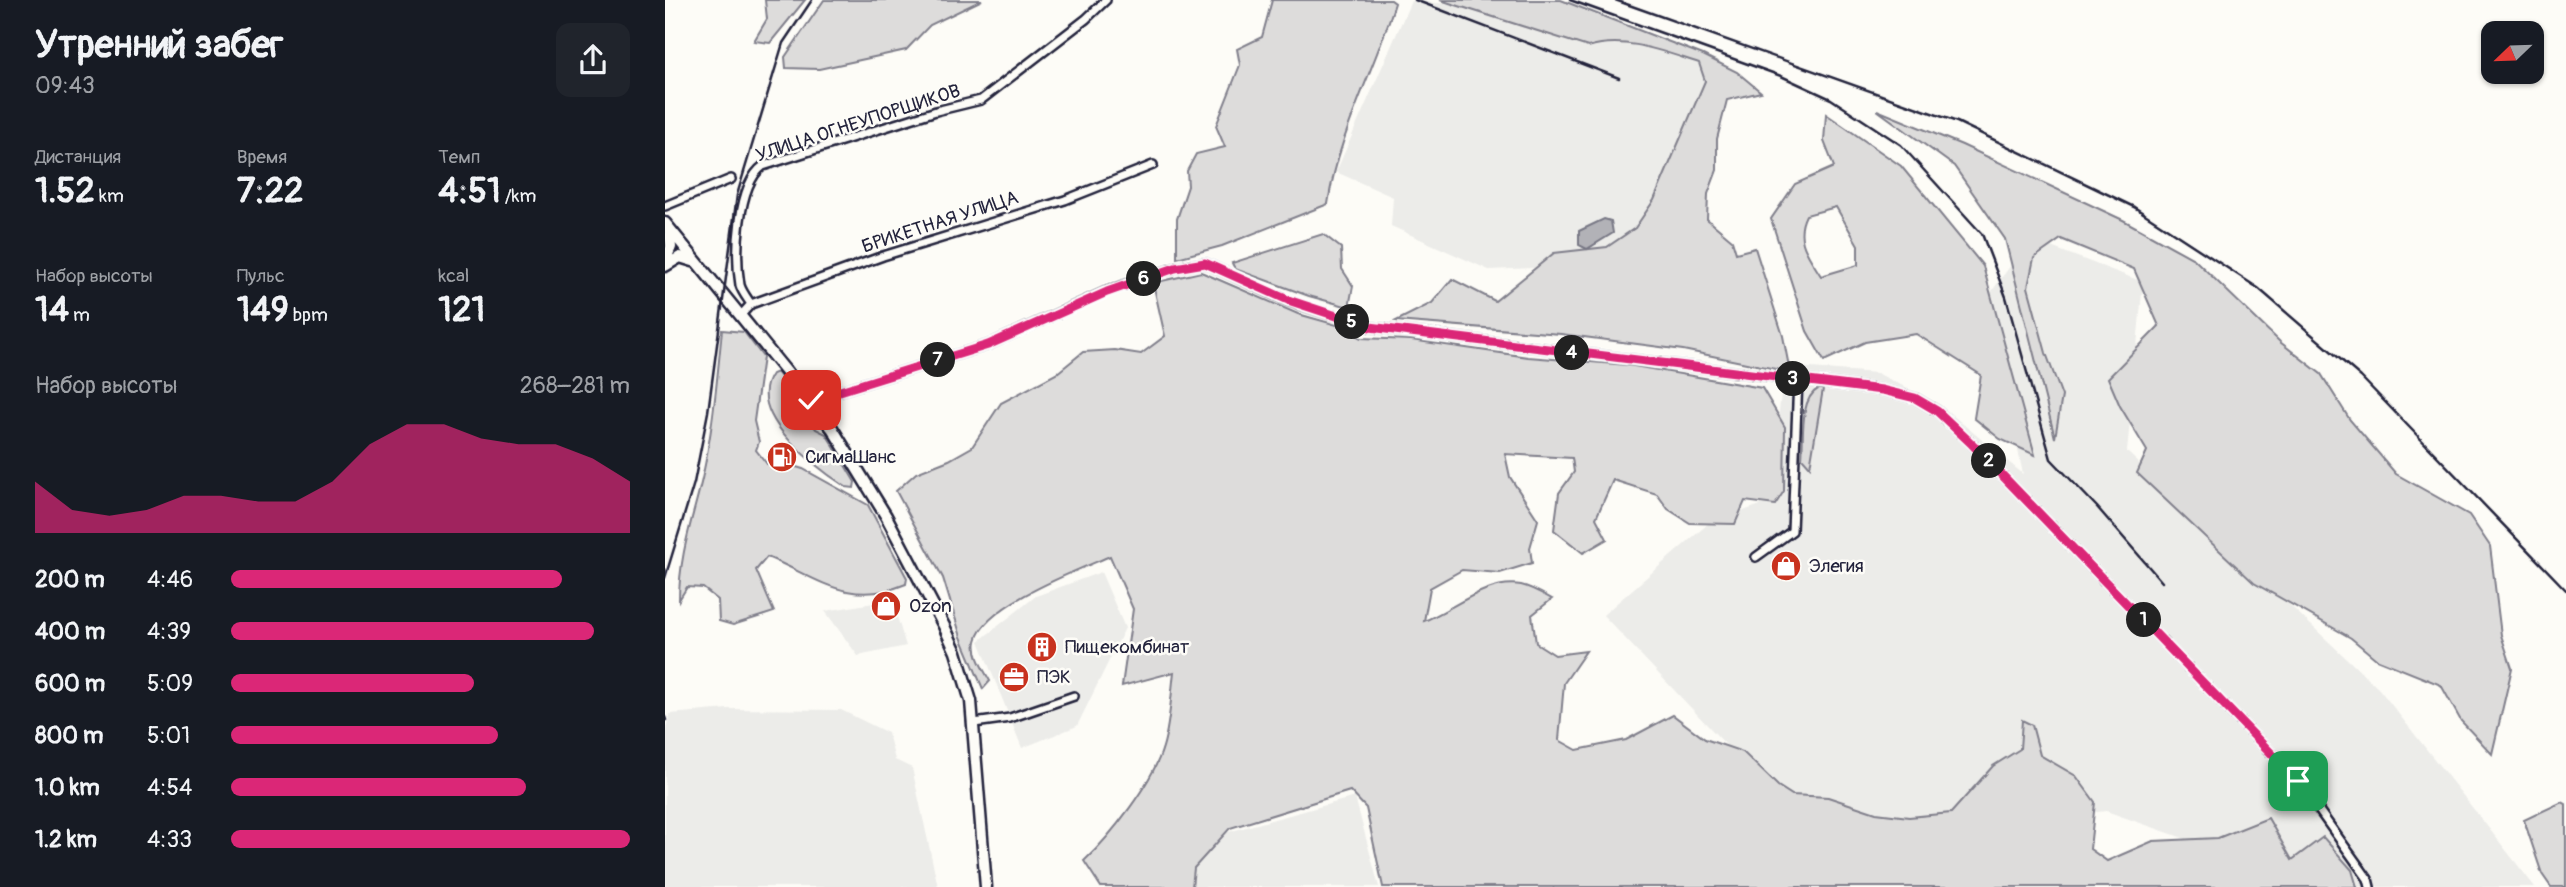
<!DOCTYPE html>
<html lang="ru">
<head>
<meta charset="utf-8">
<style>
	body { margin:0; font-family:Pangolin,sans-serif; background:#20242c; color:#f1f3f6; height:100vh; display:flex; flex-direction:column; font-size:26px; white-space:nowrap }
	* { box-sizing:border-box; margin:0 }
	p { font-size:23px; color:#9ea1a6 }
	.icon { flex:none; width:38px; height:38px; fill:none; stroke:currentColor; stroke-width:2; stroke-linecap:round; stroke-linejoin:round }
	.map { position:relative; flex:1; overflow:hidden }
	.details { display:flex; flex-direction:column; background:#171b24; width:665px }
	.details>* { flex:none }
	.needle { width:46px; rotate:247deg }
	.controls { position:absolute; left:1816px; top:21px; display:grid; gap:14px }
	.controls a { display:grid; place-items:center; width:63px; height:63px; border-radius:14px; background:#171b24; box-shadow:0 2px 5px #0004; font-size:35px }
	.pin { position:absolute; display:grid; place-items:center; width:60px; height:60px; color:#fff; margin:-30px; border-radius:14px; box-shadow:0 4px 10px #0006 }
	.km { position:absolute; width:35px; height:35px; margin:-18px; border-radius:50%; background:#222; color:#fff; font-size:19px; line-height:35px; text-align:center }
	.round { display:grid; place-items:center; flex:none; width:74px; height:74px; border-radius:14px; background:#20242c }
	.summary { display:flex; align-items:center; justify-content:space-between; height:119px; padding:0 35px }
	h1 { font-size:38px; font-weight:800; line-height:52px }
	.stats { display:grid; grid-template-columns:repeat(3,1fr); gap:10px; height:119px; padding:7px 35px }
	.stats div { display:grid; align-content:center }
	.stats b { font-size:35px; font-weight:800 }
	.stats small { font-size:19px; font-weight:400 }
	.stats p { font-size:19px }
	.chart { height:196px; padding:14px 35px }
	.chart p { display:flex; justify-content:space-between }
	.chart svg { width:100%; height:126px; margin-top:7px; fill:#db2777; opacity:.7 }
	ul { padding:0 35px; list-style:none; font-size:23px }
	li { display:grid; grid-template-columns:112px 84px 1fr; align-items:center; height:52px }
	li i { height:18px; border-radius:9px; background:#db2777 }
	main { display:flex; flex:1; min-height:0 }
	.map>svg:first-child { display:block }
</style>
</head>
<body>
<main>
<section class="details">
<div class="summary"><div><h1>Утренний забег</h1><p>09:43</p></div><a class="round"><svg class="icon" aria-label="share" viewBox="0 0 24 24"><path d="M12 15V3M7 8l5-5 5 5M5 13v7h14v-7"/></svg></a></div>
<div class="stats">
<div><p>Дистанция</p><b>1.52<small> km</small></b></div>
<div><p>Время</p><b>7:22</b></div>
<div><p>Темп</p><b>4:51<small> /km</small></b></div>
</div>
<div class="stats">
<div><p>Набор высоты</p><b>14<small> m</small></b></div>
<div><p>Пульс</p><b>149<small> bpm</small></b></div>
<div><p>kcal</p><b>121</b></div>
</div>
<div class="chart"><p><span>Набор высоты</span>268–281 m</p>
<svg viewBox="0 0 160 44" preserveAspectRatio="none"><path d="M0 44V26L10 36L20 38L30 36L40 31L50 31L60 33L70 33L80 26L90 13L100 6L110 6L120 11L130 13L140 13L150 18L160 26V44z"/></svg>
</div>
<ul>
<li><b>200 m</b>4:46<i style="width:83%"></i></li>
<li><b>400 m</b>4:39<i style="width:91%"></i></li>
<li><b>600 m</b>5:09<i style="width:61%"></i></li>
<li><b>800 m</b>5:01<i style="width:67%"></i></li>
<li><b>1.0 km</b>4:54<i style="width:74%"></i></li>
<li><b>1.2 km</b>4:33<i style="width:100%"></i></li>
</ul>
</section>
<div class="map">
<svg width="1901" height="887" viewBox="0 0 1901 887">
	<rect width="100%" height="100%" fill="#fdfcf7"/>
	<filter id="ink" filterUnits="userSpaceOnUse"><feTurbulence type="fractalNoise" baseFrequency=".0143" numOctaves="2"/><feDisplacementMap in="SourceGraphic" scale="14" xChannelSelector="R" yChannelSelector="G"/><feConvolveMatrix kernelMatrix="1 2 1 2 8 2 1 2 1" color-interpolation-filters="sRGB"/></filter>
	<g filter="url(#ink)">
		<!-- built -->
		<path fill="#ecece9" d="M746,1l184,14 125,46 -81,202 -150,7 -98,-44 2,-29 -57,-25z
			M1365,239l113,43 -16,170 252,237 156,198h-260l-29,-27 -140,-49 -287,32 -216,-228 106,-92 60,-21 15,-136 93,7 62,31 84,70 -37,-175z
			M436,572l24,56 -48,98 -55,22 -43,-107 57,-45z
			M227,600l14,46 -48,10 -33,-45z
			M63,709l113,1 47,23 7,27 17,8 26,119h-273v-156l5,-17z
			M690,797l24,90h-216l-8,-35z"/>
		<!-- green -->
		<path fill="#dddcdb" stroke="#807f8b" stroke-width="2" fill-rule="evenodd" d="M100,0h40l-35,43 -16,-2 13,-22z
			M159,0h158l-52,25 -24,25 -87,19 -33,-1 -1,-11z
			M607,0h119l4,3c-21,68 -57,131 -67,201l-106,42 -45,12v-39l11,-33 -1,-15 9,-17 29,-7 -9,-21 24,-61 -3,-16 25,-12z
			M775,0h121l142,55 34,17 24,20 -34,8 -10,39v31l-9,24 -1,25 25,21 4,13 19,-5 28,88 7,36 -107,-22 -122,-16 -165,-13 36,-18 20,-24 43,22 59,-48 53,-6 28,-19 19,-28 51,-119 -6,-18c-35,-11 -75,-28 -111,-16z
			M1212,110l85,35 161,75 71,39 86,83 41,32 29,46 46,54 73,41 21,31 11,89 11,33 -20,86 -31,-33 -20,-36 -65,-26 -25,-21 -97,-55 -117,-110 10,-22 -27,-45 -12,-28 51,-52 -25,-57 -73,-30 -27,19 -6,29 18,66 16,43 -7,42 -50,-199 -51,-73z
			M1161,114l75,52 82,100 52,189 -35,-16 -26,-21 7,-43 -65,-41 -51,8 -41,19 -17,-30 -36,-112 24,-35 39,-17 -10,-26zM1171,207l22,38v20l-37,11c-13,-21 -27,-37 -15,-61z
			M658,234l18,14 1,21 11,17 -4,21 -40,-11 -74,-27 -3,-6z
			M536,272l97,42 39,11 24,13 50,2 117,17 100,8 134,23 23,39 -1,64 -9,14 -30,-4 -10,23 -45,-1 -22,-14 -11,-15 -44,-14 -17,38 11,21 -24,14 -29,-23 5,-37 15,-21 -2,-14 -67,-4 5,23 28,43 -8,28 2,15 -32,10 -38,-3 -32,18 -6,33c30,-12 63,-42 97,-36 10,2 22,9 31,14l-20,16 4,28 19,12 31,-4 -22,32 -5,57 18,10 49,-10 47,-25 32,24 38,13 35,34 14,9 36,2 48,16 33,4 42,-4 42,-47 27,-17 2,-29 10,5 8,30 36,21 19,26 -5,47 17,12 46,-20 65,-3 50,-20 24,42 31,-23 29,33 5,17h-974l-17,-79 -16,-17 -120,37 -36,40 -2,19h-91l-17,-26c26,-24 69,-79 79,-114 7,-23 8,-51 11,-75l-52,14 11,-77 -23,-53c-32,14 -126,49 -134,85 -3,14 8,29 14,40l-7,8 -22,-52 -18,-59 -47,-87 20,-18 33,-13 23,-13 29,-44 55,-29 27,-22 32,-2 26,4 24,-18 -12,-53z
			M57,330l22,2 19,25 -9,64 5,21 -3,8 11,14 6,-4 30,9 65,36 39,73 -1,6c-58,24 -88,-6 -139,-27l-11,13 18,42 -41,13 -14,-4 -1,-21 -15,-12 -16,-1 -8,13c0,-44 13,-79 23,-121 11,-49 15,-99 20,-149z
			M112,372l21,25 2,10 16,22 10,5 5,8 24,40 -1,6 -8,-1c-29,-19 -102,-73 -74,-113z
			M1153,389h5l-13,78 -8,-9c2,-19 -3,-59 16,-69z
			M1897,802l4,2v83h-15l-9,-13 -18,-54z"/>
		<!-- water -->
		<path fill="#b2b2b7" stroke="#787885" stroke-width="2" d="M939,219l7,2 2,12 -26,16 -8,-4v-14z"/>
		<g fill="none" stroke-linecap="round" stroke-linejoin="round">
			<!-- minor casing -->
			<g stroke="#22223b" stroke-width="12">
				<path id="minor" d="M0,206l66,-27
					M86,304c-4,-6 -9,-12 -11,-19 -5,-30 -3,-100 23,-119l173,-55 45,-11 105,-81 20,-19
					M76,315l10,-11 132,-48 182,-56 88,-35
					M146,400l177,-55 119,-54 68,-23 30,-5 83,38 82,26 512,63 33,8 22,13 35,33 326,337 70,98 2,8
					M1091,557l36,-26 6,-152
					M309,723l36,-5 64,-22"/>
			</g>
			<!-- major casing -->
			<g stroke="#22223b" stroke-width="15">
				<path id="major" d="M0,223l167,205 54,88 58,110 12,26 15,49 15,186
					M0,261l6,-14 -2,-16
					M0,266l15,-9 13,4"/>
			</g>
			<!-- minor -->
			<use href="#minor" stroke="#fdfcf7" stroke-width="7"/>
			<!-- major -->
			<use href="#major" stroke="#fdfcf7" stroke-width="10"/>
			<!-- rail -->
			<path stroke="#22223b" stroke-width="2.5" d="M750,0l204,78
				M905,0l211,76 50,23 70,46 81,89 24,63 45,162 46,48 65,75
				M950,0l342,122 177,85 124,81 103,89 205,213
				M0,578l29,-95 14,-71 29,-217 46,-152 29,-43
				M0,717l1,3"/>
		</g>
	</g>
	<g fill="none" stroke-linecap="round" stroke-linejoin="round" filter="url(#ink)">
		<!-- route casing -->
		<g stroke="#fff" stroke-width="14">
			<path id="route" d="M146,400l177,-55 119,-53 68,-24 30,-5 83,37 82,27 512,63 33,8 22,13 35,33 326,337"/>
		</g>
		<!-- route -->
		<use href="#route" stroke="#db2777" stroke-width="9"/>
	</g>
	<!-- icons -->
	<defs>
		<g id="fuel-disc" transform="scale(1.575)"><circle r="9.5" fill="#c8321e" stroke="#fdfcf7"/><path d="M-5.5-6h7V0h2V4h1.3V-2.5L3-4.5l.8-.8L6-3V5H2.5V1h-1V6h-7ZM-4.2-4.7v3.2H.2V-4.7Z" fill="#fff"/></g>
		<g id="shop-disc" transform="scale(1.575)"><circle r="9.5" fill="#c8321e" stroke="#fdfcf7"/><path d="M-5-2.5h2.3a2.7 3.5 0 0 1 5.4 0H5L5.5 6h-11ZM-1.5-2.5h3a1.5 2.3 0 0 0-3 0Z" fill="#fff"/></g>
		<g id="building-disc" transform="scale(1.575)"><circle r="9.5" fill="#c8321e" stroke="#fdfcf7"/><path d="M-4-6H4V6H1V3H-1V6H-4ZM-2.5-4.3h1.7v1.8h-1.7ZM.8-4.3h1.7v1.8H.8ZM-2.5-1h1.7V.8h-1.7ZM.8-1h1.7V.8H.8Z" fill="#fff"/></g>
		<g id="office-disc" transform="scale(1.575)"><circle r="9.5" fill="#c8321e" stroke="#fdfcf7"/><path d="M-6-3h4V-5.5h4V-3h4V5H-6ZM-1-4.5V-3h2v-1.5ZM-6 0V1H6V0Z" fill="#fff"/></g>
	</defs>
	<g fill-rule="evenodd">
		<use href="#fuel-disc" x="117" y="457"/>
		<use href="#shop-disc" x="1121" y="566"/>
		<use href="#shop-disc" x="221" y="606"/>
		<use href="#building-disc" x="377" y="647"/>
		<use href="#office-disc" x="349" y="677"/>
	</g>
	<g text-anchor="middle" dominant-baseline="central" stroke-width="5" stroke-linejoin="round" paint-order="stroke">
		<!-- street labels -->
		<g font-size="19" fill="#22223b" stroke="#fdfcf7">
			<text transform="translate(193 123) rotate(-18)">УЛИЦА ОГНЕУПОРЩИКОВ</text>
			<text transform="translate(275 222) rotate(-18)">БРИКЕТНАЯ УЛИЦА</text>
		</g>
		<!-- poi labels -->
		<g font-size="19" fill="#22223b" stroke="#fdfcf7" text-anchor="start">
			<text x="140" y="457">СигмаШанс</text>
			<text x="1144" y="566">Элегия</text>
			<text x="244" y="606">Ozon</text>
			<text x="400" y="647">Пищекомбинат</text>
			<text x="372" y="677">ПЭК</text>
		</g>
	</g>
</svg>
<div class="controls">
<a><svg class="needle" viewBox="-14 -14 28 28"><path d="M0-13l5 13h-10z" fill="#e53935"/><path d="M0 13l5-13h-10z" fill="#9ea1a6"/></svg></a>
</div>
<div class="pin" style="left:1633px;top:781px;background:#1e9e55"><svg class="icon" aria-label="arrive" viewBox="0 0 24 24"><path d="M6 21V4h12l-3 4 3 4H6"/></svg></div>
<div class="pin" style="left:146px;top:400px;background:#d93025"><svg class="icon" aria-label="check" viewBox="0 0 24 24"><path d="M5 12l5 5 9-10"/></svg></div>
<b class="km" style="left:1479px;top:620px">1</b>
<b class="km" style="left:1324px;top:461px">2</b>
<b class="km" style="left:1128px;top:379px">3</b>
<b class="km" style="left:907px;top:353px">4</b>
<b class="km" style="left:687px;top:322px">5</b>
<b class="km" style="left:479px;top:279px">6</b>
<b class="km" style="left:273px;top:360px">7</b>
</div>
</main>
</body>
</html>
